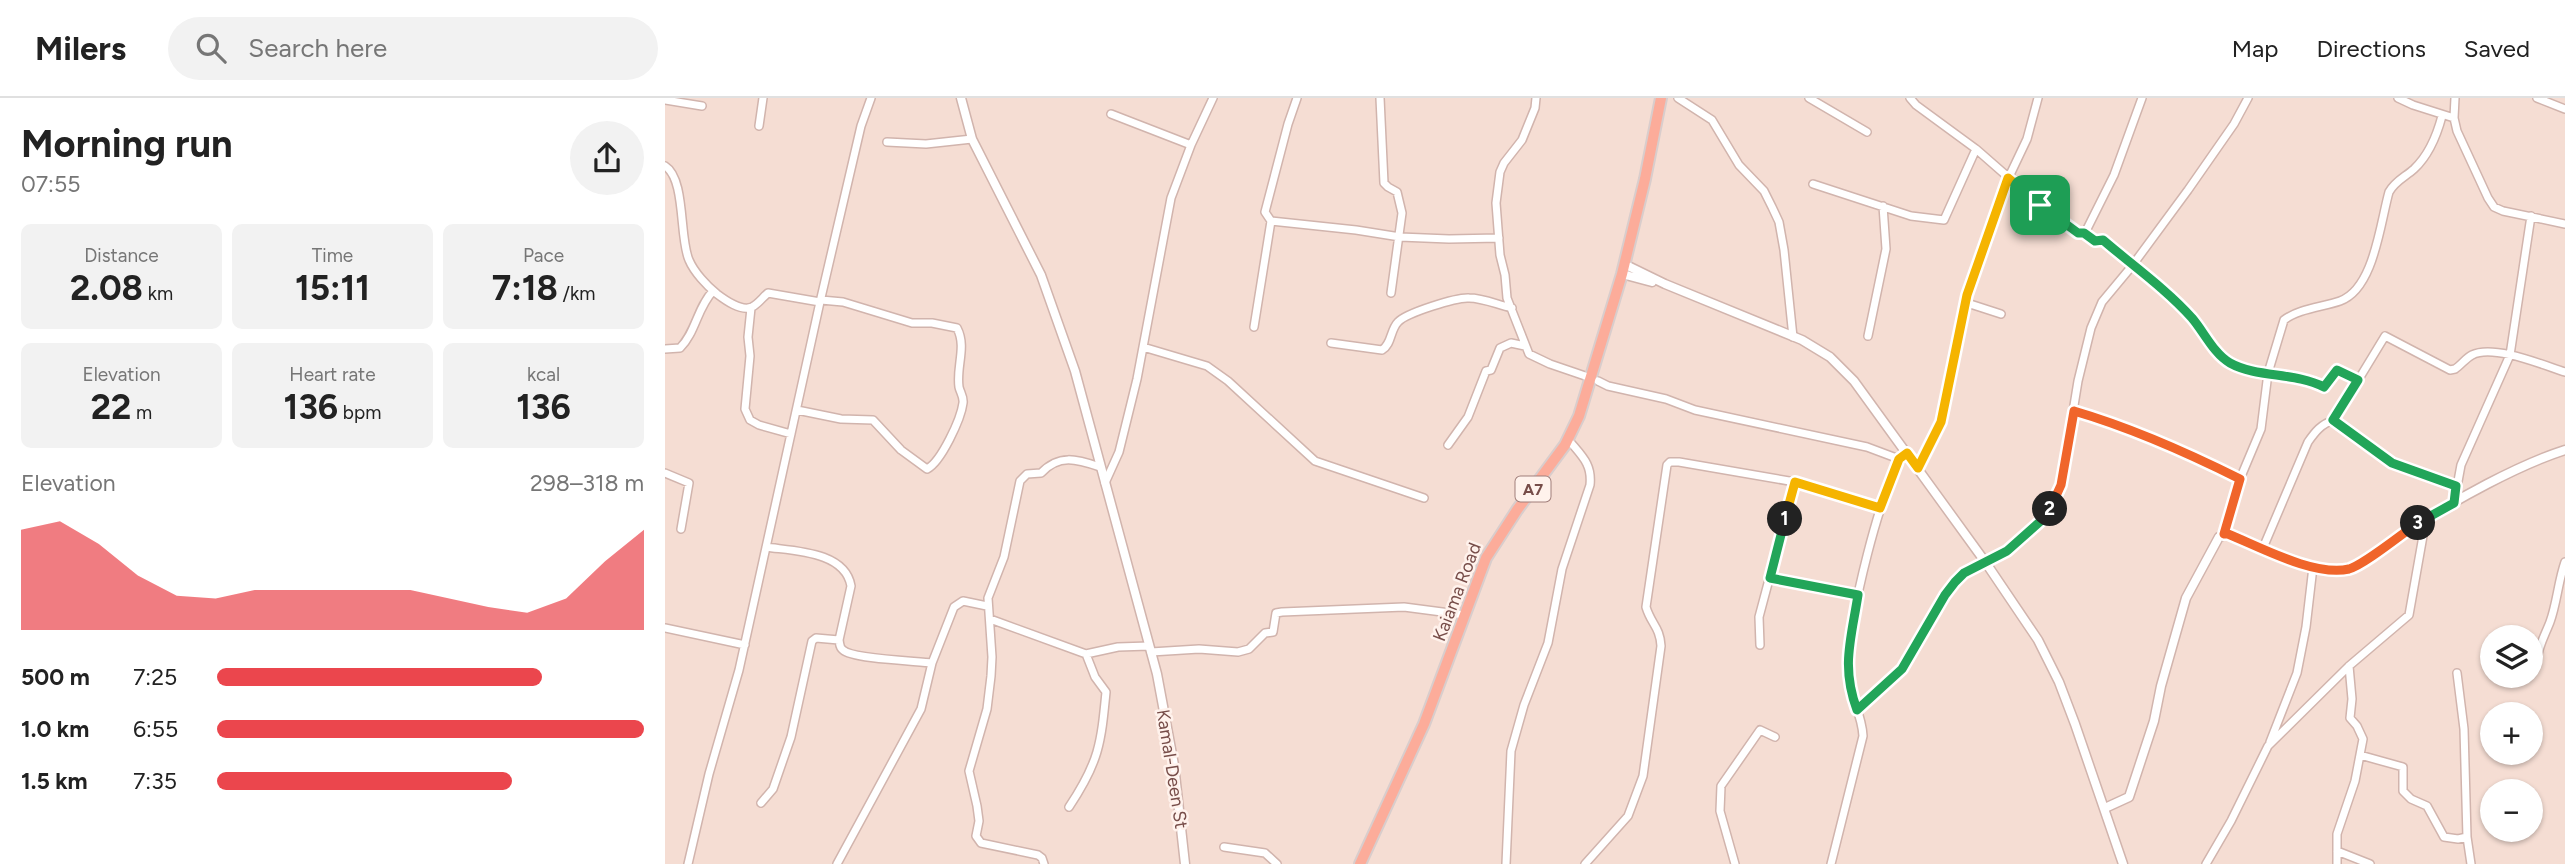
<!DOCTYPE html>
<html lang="en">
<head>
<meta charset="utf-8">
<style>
	body { margin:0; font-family:Figtree,sans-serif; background:#f2f2f2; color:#222; height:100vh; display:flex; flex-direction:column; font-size:26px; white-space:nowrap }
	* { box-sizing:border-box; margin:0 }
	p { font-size:23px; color:#767676 }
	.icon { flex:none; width:38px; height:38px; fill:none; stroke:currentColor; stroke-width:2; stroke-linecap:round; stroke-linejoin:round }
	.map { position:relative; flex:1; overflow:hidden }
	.sheet { display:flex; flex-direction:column; background:#fff; width:665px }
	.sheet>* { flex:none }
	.controls { position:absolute; left:1815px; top:527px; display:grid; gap:14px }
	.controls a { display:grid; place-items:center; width:63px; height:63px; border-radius:50%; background:#fff; box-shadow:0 2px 5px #0004; font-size:35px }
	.pin { position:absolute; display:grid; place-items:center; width:60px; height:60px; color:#fff; margin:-30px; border-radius:14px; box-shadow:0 4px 10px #0006 }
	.km { position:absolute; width:35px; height:35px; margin:-18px; border-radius:50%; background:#222; color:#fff; font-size:19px; line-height:35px; text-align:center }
	.round { display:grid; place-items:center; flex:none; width:74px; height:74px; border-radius:37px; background:#f2f2f2 }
	.overview { display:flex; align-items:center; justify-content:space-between; height:119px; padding:0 21px }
	h1 { font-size:38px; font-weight:700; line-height:52px }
	.figures { display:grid; grid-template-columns:repeat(3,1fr); gap:10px; height:119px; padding:7px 21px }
	.figures div { display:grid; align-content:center; border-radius:10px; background:#f2f2f2; text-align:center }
	.figures b { font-size:35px; font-weight:700 }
	.figures small { font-size:19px; font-weight:400 }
	.figures p { font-size:19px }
	.chart { height:196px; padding:14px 21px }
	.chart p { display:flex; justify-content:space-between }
	.chart svg { width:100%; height:126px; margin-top:7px; fill:#eb464d; opacity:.7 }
	ul { padding:0 21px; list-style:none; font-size:23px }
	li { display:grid; grid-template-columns:112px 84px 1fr; align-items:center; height:52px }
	li i { height:18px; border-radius:9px; background:#eb464d }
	header { display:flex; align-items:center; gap:42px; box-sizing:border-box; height:98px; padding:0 35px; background:#fff; border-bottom:2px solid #e0e0e0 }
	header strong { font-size:33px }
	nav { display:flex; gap:38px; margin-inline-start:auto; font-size:24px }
	.search { width:490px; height:63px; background:#f2f2f2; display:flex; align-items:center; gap:18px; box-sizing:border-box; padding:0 24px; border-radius:38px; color:#767676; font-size:26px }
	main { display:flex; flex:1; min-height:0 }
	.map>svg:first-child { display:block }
</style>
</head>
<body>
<header>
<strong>Milers</strong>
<div class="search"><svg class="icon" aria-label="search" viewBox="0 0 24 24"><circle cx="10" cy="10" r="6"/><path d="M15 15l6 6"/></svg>Search here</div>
<nav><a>Map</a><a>Directions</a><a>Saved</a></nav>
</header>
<main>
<section class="sheet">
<div class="overview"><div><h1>Morning run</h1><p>07:55</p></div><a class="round"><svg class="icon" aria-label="share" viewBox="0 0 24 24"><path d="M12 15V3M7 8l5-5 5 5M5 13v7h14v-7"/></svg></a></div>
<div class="figures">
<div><p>Distance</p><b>2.08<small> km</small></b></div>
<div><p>Time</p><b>15:11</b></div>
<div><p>Pace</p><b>7:18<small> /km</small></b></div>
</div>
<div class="figures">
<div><p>Elevation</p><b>22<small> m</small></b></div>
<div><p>Heart rate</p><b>136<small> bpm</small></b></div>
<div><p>kcal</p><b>136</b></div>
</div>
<div class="chart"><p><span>Elevation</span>298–318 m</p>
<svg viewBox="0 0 160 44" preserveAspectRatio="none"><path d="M0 44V9L10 6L20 14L30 25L40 32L50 33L60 30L70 30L80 30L90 30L100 30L110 33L120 36L130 38L140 33L150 20L160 9V44z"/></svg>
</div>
<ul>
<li><b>500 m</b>7:25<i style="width:76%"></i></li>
<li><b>1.0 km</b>6:55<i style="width:100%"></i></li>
<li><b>1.5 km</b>7:35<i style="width:69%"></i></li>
</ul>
</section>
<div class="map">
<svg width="1900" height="766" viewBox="0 0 1900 766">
	<rect width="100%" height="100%" fill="#fdede5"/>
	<!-- residential -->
	<path fill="#f5ddd3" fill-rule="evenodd" d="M0,0h1900v766h-1900zM1827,539h39v39h-39zM1827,616h39v38h-39zM1827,693h39v39h-39z"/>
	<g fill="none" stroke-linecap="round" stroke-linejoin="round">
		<!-- minor casing -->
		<g stroke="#d1b4ad" stroke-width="10">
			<path id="minor" d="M632,0l-9,26 -23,88 6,9 85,9 44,7 49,2 50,-1
				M715,0l4,85 4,4 9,5 5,21 -11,80
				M871,0l-1,10 -13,32 -18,23 -4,9 -4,31 4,52 5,20 2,23 22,56 21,10 41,14
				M1013,0l34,22 27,45 25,26 8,16 7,15 5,28 9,87
				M1144,0l58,34
				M1245,0l6,7 60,44 64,56 41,29 5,-3 28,-56 28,-77
				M1733,0l15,7 41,13
				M1790,0l-1,20 3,13 31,67 6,9 9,4 62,13
				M1872,0l28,11
				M0,2l37,6
				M446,16l80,31
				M94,28l4,-28
				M222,44l39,2 46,-5
				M0,68c21,13 14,72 24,94 5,12 18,26 28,34 8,6 24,18 35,13 6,-3 11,-10 16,-14l52,9
				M1148,86l98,32 33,4 32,-71
				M1419,135l11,8 8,-1c29,26 62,49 89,78 12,14 22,36 38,45 27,15 65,9 94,24l13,-17 21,10
				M1302,205l34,11
				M86,210l-3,29 2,19 -5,53 5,11 9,5 32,9
				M589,229l17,-106
				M1203,238l18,-87 -3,-43
				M666,245l51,7c10,-6 8,-20 16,-28 8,-9 59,-25 71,-24 14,0 29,7 43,10
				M478,249l64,19 21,15 87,80 109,37
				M0,251l15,-1c16,-16 17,-40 33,-57
				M933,283l10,5 58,13 29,11 172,37 32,12
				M132,312l44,9 32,1 28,30 26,19c14,-7 34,-50 36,-66 1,-6 -3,-11 -4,-16 -3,-21 8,-40 -2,-59l-25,-5h-20l-69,-21 -22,-2
				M1409,313c58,17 112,41 166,68
				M1669,322l58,43 64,23
				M783,347l20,-28 18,-46 5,-1 9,-22 11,-5 14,3
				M1253,371l23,-47 26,-127 41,-116 19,-40 11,-41
				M0,375l24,10 -8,46
				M440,385l14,-31 18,-73 34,-181 20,-53 22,-47
				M1789,405l7,-38 49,-110 21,-139
				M1559,436l16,-55 21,-50 7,-56 16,-53c14,-11 39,-13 56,-19 34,-12 40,-77 49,-109 6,-11 16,-15 25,-23 15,-14 23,-34 28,-53
				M101,449c27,4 79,4 85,39l-12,54c1,4 0,7 4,10 9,9 73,11 89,13
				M1598,450l45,-106c7,-10 13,-18 26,-22l51,-84 65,34 5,-1c6,-4 11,-11 17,-14 21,-11 71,10 93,17
				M1105,480l88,17
				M325,521l96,35 9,23 11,15c-5,52 -7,70 -37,115
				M0,530l80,17
				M1095,547l-1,-28 36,-135
				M486,554l48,-3 39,3 11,-3 16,-16 8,-1 3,-19 6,-1 122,-5 61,8
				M421,556l32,-7 31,-1
				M1872,561c2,-14 8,-24 13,-37 7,-19 8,-40 15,-60
				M1792,575l7,56 3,108 4,27
				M1192,612l45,-41 43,-74 10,-13 9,-9 43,-22 36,-32 11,-15 7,-19 17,-104 13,-53 11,-26 30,-36 56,-76 46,-66 14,-26
				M1605,644l27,-69 9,-46 7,-60
				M1695,657l43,12v24l8,8 16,7 17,31 14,2 9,-2
				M96,705l12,-14 18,-52 21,-96 4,-3 23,2
				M559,749l41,6 12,11
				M1672,753l33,13
				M23,766l21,-90 30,-104 81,-368 41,-176 10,-28
				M172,766l84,-155 11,-46 22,-56 9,-6 24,5
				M379,766l-2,-6 -4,-3 -57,-12 -5,-7 3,-15 -2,-15 -8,-35 18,-62 4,-33 1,-19 -4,-59 16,-41 16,-76 7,-7 14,-1c18,-19 35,-14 59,-6
				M841,766l5,-113 13,-46 24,-62 14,-74 28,-84c2,-19 -6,-27 -18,-41
				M920,766l43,-48 15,-40 18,-130c-1,-19 -10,-22 -15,-39l21,-142 3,-3h9l116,20 85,25
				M1070,766l-15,-53 1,-25 39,-56 15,7
				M1166,766l32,-128c-1,-24 -16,-44 -16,-68 -1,-35 35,-195 60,-215
				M1541,766l25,-43 37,-75 81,-80 60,-51 17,-96
				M1672,766v-30l18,-53 8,-42 -6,-13 -7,-8 2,-19 -3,-33"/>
		</g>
		<!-- tertiary casing -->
		<g stroke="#d1b4ad" stroke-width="11">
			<path id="tertiary" d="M296,0l11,41 69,136 34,96 82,303 17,91 11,99
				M959,166l41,20 137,56 28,17 24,24 132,182 52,77 21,42 16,42 48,140
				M957,176l30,8
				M1440,710l24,-11 25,-76 7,-35 25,-88 33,-61 9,-3c30,12 91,44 122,35 16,-5 47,-32 63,-42 42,-27 105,-62 152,-77"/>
		</g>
		<!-- trunk casing -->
		<g stroke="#d9cdcc" stroke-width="14">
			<path id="trunk" d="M695,766l64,-140 62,-166 31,-48 48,-65 14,-29 43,-142 23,-95 16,-81"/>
		</g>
		<!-- minor -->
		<use href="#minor" stroke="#fff" stroke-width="7"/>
		<!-- tertiary -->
		<use href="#tertiary" stroke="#fff" stroke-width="8"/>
		<!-- trunk -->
		<use href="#trunk" stroke="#fcac9a" stroke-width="10"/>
	</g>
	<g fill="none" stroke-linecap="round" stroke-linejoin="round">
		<!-- split-1 casing -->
		<g stroke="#fff" stroke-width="14">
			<path id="split-1" d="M1120,421l10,-37 85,26 19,-49 8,-6 11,15 23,-46 26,-127 41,-117 32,27"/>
		</g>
		<!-- split-2 casing -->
		<g stroke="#fff" stroke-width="14">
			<path id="split-2" d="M1120,421l-15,59 88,17c-7,45 -17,71 -1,115l45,-41 43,-74 10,-13 9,-9 43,-22 36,-32 7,-10"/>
		</g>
		<!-- split-3 casing -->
		<g stroke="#fff" stroke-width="14">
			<path id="split-3" d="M1385,411l11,-24 13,-74c58,17 112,41 166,68l-16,55h4c32,13 87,43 121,35 15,-4 54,-36 69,-46"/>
		</g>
		<!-- split-4 casing -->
		<g stroke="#fff" stroke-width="14">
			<path id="split-4" d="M1375,107l38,28h6l11,8 8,-1c29,25 63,49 89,78 12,14 22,36 38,45 27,15 65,9 94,24l13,-17 21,10 -25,40 59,43 64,23 -2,17 -36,20"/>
		</g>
		<!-- split-1 -->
		<use href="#split-1" stroke="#f5b400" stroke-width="9"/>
		<!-- split-2 -->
		<use href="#split-2" stroke="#22a559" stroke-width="9"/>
		<!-- split-3 -->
		<use href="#split-3" stroke="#f0652b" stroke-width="9"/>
		<!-- split-4 -->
		<use href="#split-4" stroke="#22a559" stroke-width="9"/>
	</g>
	<g text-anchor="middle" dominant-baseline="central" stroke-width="5" stroke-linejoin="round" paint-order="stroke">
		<!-- shield labels -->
		<rect fill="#fff2ec" stroke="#a07e7a" stroke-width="2" x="850.5" y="378.5" width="35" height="25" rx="5"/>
		<g font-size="16" font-weight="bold" fill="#774d49">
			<text x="868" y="391">A7</text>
		</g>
		<!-- street labels -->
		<g font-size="18" fill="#774d49" stroke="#fff2ec">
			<text transform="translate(792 494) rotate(-69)">Kaiama Road</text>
			<text transform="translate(507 671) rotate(81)">Kamal-Deen St</text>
		</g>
	</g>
</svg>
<div class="controls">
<a><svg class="icon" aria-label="layers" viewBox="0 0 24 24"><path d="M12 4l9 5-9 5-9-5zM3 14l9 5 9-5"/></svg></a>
<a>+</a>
<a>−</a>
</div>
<div class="pin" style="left:1375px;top:107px;background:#1e9e55"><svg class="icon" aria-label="arrive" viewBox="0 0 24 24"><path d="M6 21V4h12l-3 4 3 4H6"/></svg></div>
<b class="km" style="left:1120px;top:421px">1</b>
<b class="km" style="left:1385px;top:411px">2</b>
<b class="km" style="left:1753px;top:425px">3</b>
</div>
</main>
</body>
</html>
